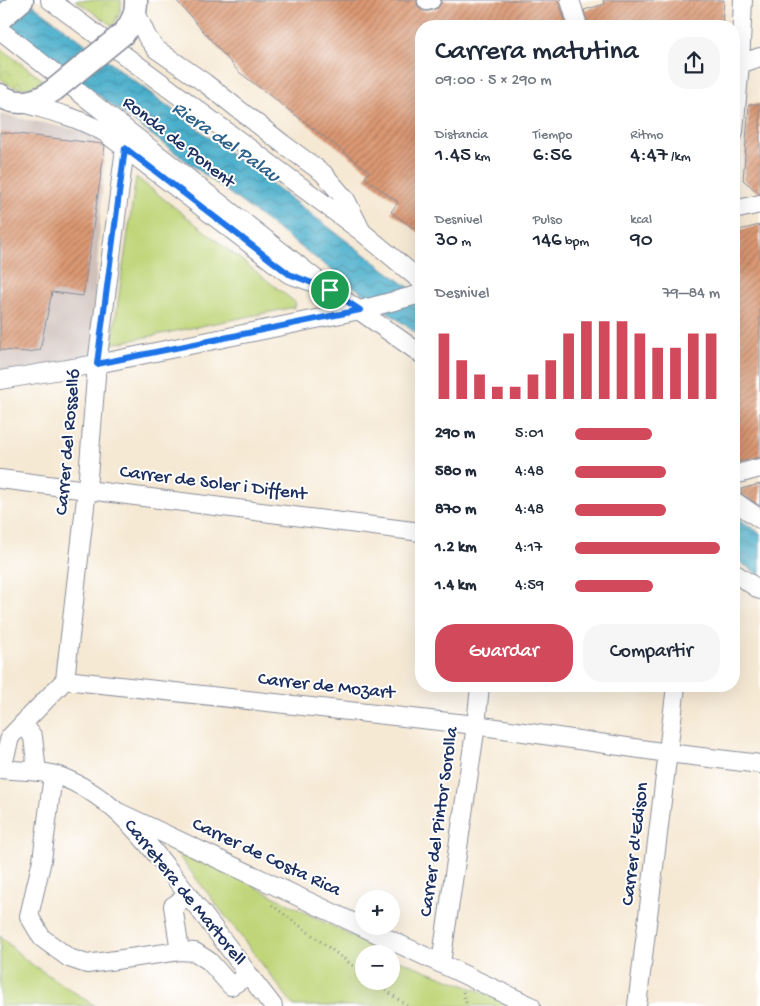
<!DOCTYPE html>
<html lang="es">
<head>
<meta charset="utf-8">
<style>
	body { margin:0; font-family:"Gochi Hand",sans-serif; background:#f6f6f7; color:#1f2937; height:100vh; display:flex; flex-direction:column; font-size:19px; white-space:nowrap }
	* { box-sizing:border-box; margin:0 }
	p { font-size:16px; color:#747a83 }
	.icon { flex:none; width:28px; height:28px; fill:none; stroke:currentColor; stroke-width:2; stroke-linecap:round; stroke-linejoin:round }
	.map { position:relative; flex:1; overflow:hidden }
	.side { position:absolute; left:415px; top:20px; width:325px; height:672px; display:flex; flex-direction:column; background:#fff; border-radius:20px; box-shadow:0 5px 20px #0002 }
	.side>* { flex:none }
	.buttons { position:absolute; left:355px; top:890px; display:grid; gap:10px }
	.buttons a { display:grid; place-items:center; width:45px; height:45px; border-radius:50%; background:#fff; box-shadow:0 5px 20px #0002; font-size:25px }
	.pin { position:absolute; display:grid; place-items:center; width:42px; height:42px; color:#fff; margin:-21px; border:2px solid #fff; border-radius:50%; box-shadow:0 1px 5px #0007 }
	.round { display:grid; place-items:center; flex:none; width:52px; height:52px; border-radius:20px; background:#f6f6f7 }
	.summary { display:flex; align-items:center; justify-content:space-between; height:85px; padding:0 20px }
	h1 { font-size:28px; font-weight:600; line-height:38px }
	.figures { display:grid; grid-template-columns:repeat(3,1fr); gap:8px; height:85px; padding:5px 20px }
	.figures div { display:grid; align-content:center }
	.figures b { font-size:21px; font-weight:600 }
	.figures small { font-size:14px; font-weight:400 }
	.figures p { font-size:14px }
	.chart { height:140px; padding:10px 20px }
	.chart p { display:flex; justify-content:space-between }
	.chart svg { width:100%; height:90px; margin-top:5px; stroke:#d1495b; stroke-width:6 }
	.action { display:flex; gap:10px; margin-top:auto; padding:10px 20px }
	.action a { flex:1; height:58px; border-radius:20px; background:#d1495b; color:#fff; font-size:20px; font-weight:600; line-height:58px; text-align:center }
	.action a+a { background:#f6f6f7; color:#1f2937 }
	ul { padding:0 20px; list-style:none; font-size:16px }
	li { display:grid; grid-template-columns:80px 60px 1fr; align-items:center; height:38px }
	li i { height:12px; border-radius:6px; background:#d1495b }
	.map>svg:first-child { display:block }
</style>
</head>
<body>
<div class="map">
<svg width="760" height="1006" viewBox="0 0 760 1006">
	<defs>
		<pattern id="park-crowns" width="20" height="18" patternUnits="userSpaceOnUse" patternTransform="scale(1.25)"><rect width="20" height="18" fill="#c0d579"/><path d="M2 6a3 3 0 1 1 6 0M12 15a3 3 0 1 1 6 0" fill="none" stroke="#a4b76b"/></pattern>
		<pattern id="water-waves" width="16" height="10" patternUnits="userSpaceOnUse" patternTransform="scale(1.25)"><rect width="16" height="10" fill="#4aaeca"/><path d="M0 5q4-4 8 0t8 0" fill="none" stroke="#3d8ea7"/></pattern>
		<pattern id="building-hatch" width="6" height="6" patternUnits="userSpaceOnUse" patternTransform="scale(1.25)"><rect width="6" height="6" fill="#db9872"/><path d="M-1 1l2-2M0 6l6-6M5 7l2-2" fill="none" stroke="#b17c61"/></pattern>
	</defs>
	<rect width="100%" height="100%" fill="#fff"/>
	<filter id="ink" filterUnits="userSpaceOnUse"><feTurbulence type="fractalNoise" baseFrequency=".02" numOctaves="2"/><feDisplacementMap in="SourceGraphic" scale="10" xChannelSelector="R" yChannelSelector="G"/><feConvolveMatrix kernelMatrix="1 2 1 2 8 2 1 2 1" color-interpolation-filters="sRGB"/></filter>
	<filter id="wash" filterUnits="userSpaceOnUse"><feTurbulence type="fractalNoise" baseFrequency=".0096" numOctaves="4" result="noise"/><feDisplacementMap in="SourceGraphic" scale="20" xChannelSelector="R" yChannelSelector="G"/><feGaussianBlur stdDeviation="1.12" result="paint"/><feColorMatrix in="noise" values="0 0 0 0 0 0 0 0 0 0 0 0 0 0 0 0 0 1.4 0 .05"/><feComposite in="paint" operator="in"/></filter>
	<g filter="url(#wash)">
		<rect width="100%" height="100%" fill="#f6e9d4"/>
		<!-- industrial -->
		<path fill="#cfc0ba" d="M0,114l116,24 -11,7 -14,214 -91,14z"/>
		<!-- green -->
		<path fill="#c0d579" stroke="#6e826c" d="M136,177l160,126 -1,4 -183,37z
			M168,842l218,112h-22v27h27v-24l127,49h-224l-48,-63z
			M0,936l27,25 68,45h-95z"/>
		<!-- park -->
		<path fill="url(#park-crowns)" stroke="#6e826c" d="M75,0h46c1,10 -3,18 -8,26z
			M0,48l43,32c-15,11 -29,11 -43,-2z"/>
		<!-- water -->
		<path fill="url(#water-waves)" stroke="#326e94" d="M0,0h27l361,272 33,24v41l-421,-316z
			M734,516l26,17v42l-26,-17z"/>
		<g id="blocks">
			<!-- building -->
			<path fill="url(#building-hatch)" d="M176,0h241v4l3,5 4,2h5l9,-3 3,-5v-3h117l9,26h-146v208l-30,-22 7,-10 -33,-24 4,-7 -130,-99z
				M603,0h121l-2,26h-134l-4,-16 21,-6z
				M749,104h11v90l-17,-14z
				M0,132l103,12 2,2 -22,150 -31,-4 -12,58 -12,2 -28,-2z
				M760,225v232l-26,6v-166l5,-67z
				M760,484v22l-18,-12 -1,-5z"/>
		</g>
	</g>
	<g filter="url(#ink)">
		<use href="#blocks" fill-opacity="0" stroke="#888c99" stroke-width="1"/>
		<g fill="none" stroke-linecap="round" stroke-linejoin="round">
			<!-- minor casing -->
			<g stroke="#888c99" stroke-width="20">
				<path id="minor" d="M50,0l312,232 59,49
					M570,0l8,26
					M427,1l4,-1
					M135,10l12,27 9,12 49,34 78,61 40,29 23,27 15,30
					M0,30l330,260 91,64
					M740,64l20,-7
					M20,102c16,5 31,9 47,14 13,4 25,10 37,16l185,142 23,8
					M734,132l6,-68 3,-64
					M734,210l26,-6
					M0,380l97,-16 263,-54 61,-16
					M734,475l26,-7
					M0,479l421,53
					M734,501l26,18
					M734,573l26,17
					M65,680l411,45 192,28 92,11
					M23,723l10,14 4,35
					M0,769c20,2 46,1 64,9 53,21 87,69 121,113 30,38 58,77 88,115
					M2,769l8,-32 55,-57 22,-191 10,-125 28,-216
					M53,775l-11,85 -13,56 13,22 27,20 18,6 93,-13 15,1 14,9 22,25 18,-11
					M118,812l413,194
					M180,951l-7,-45 16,-11
					M441,963l35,-238 4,-39
					M637,1006l39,-320"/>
			</g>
			<!-- major casing -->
			<g stroke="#888c99" stroke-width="25">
				<path id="major" d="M0,19l22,-19
					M124,33c7,-9 13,-20 12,-33
					M0,95c17,13 39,6 54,-5"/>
			</g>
			<!-- path -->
			<path stroke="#888c99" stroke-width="3" stroke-dasharray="1 4" stroke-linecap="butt" d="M272,905l92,69
				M374,981l33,25
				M463,992l4,14"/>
			<!-- minor -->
			<use href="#minor" stroke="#fff" stroke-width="18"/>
			<!-- major -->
			<use href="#major" stroke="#fff" stroke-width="22"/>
			<!-- major-bridge casing -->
			<g stroke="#888c99" stroke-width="25" stroke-linecap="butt">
				<path id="major-bridge" d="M54,90l70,-57"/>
			</g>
			<!-- major-bridge -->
			<use href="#major-bridge" stroke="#fff" stroke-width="22"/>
		</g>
	</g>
	<g fill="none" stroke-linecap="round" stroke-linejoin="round" filter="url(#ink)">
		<!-- route casing -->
		<g stroke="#fff" stroke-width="10">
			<path id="route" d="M125,148l164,126 41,16 30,20 -263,54z"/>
		</g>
		<!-- route -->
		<use href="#route" stroke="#1a73e8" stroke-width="6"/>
	</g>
	<g text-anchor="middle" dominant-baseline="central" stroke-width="4" stroke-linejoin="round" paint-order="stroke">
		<!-- street labels -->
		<g font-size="19" fill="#1b2f5e" stroke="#fff">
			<text transform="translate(178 143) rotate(38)">Ronda de Ponent</text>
			<text transform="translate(69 442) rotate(-85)">Carrer del Rosselló</text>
			<text transform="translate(213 484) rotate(7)">Carrer de Soler i Diffent</text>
			<text transform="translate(326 687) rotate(6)">Carrer de Mozart</text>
			<text transform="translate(440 822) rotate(-82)">Carrer del Pintor Sorolla</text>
			<text transform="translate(636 844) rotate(-83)">Carrer d'Edison</text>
			<text transform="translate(266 858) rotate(25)">Carrer de Costa Rica</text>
			<text transform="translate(184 893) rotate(51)">Carretera de Martorell</text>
		</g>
		<!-- water labels -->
		<g font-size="20" font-style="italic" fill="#2e6289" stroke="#fff">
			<text transform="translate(225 143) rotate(35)">Riera del Palau</text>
		</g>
	</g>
</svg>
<div class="buttons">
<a>+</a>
<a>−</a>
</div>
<div class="pin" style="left:330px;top:290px;background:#1e9e55"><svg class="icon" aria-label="arrive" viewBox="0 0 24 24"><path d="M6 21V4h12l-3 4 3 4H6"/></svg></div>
<section class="side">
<div class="summary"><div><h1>Carrera matutina</h1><p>09:00 · 5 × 290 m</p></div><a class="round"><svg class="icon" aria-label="share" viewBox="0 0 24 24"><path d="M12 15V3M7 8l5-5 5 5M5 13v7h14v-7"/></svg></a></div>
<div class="figures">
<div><p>Distancia</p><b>1.45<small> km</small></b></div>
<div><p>Tiempo</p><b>6:56</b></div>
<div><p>Ritmo</p><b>4:47<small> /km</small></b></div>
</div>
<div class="figures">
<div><p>Desnivel</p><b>30<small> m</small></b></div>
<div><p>Pulso</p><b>146<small> bpm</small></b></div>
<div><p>kcal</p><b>90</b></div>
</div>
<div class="chart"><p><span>Desnivel</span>79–84 m</p>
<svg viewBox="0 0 160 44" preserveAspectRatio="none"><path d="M5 44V12M15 44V25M25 44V32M35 44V38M45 44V38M55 44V32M65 44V25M75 44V12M85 44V6M95 44V6M105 44V6M115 44V12M125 44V19M135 44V19M145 44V12M155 44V12"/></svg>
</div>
<ul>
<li><b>290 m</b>5:01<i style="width:53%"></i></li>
<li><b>580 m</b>4:48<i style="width:63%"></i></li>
<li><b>870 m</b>4:48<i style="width:63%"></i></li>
<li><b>1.2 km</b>4:17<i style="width:100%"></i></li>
<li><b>1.4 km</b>4:59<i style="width:54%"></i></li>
</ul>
<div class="action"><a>Guardar</a><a>Compartir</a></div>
</section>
</div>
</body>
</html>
